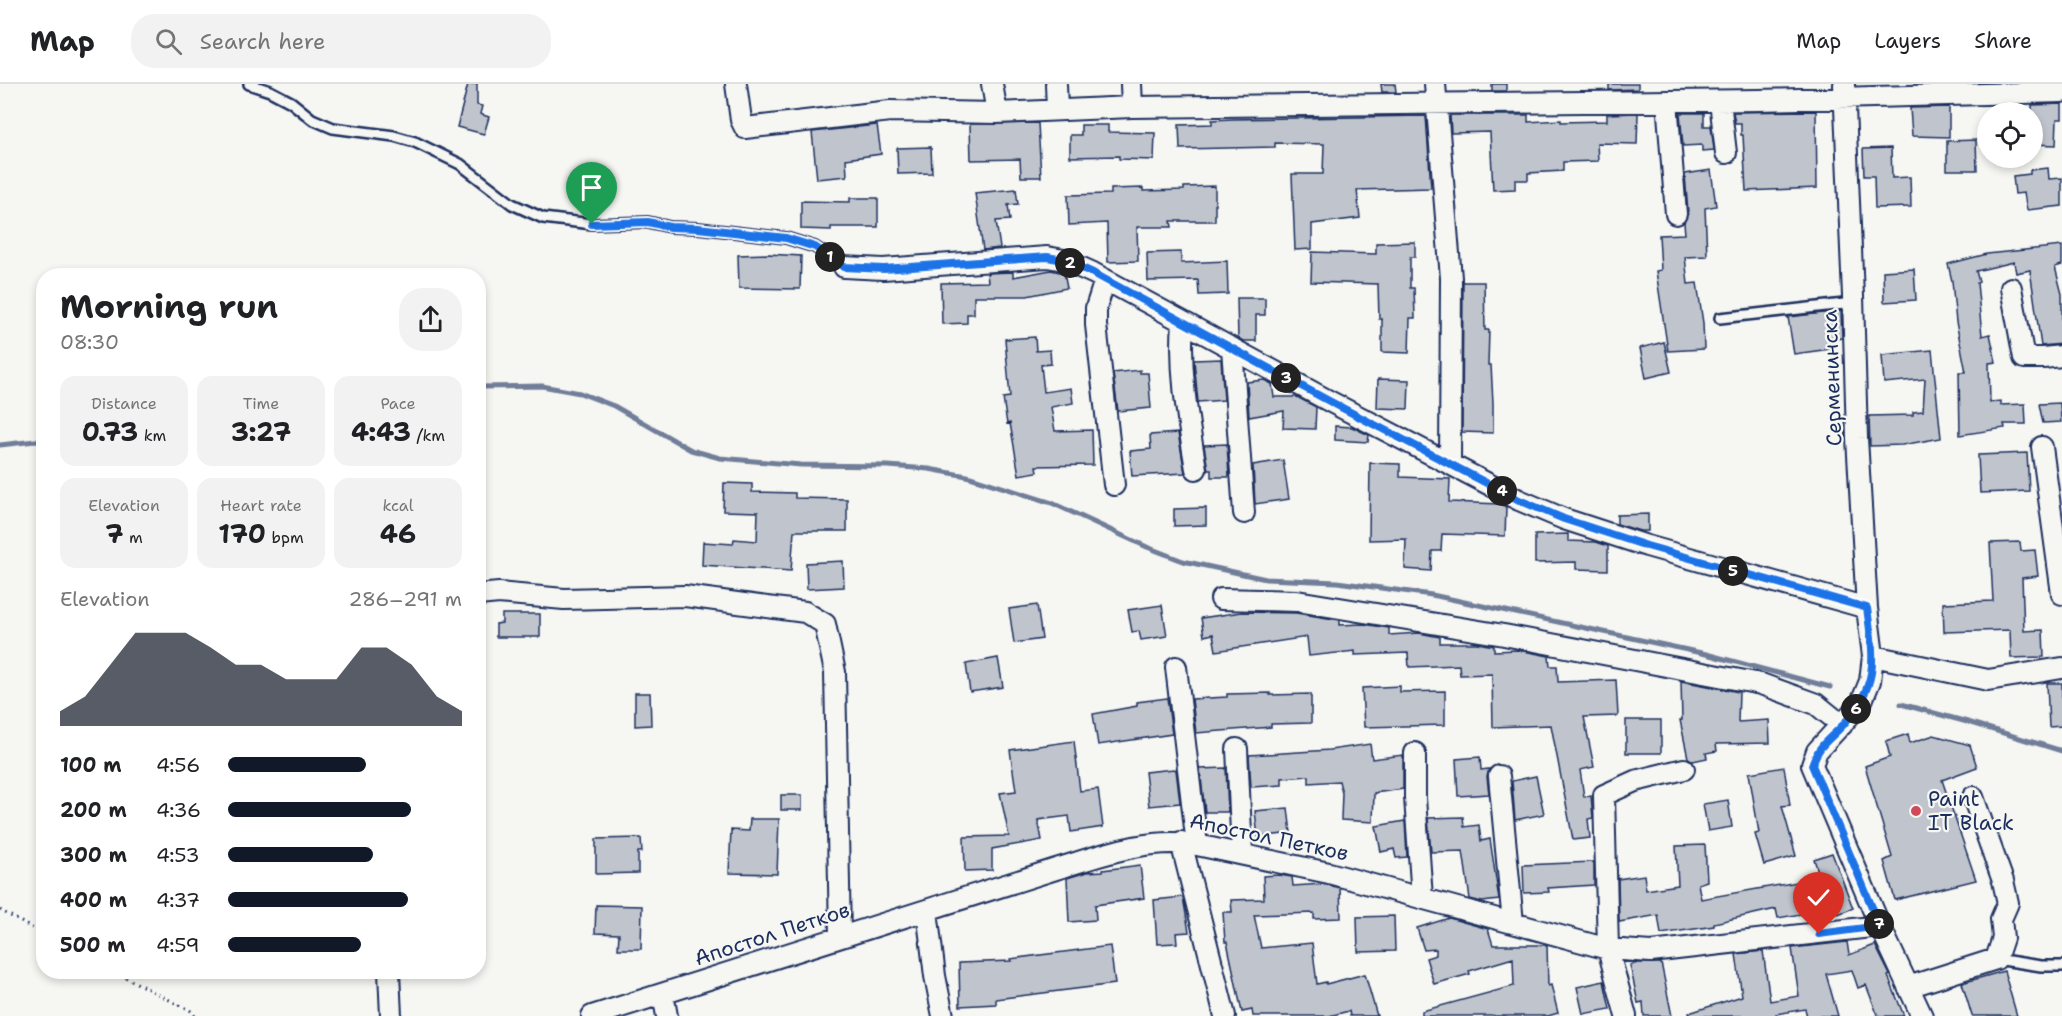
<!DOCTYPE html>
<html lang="en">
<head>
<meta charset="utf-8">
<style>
	body { margin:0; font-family:"Shantell Sans",sans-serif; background:#f2f2f2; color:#202124; height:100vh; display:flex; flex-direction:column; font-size:22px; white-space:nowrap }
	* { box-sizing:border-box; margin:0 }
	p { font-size:20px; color:#757577 }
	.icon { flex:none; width:33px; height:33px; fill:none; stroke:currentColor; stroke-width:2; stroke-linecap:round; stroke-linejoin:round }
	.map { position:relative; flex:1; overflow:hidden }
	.sheet { position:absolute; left:36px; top:184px; width:450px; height:711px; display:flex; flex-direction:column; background:#fff; border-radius:24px; box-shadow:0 3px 9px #0003 }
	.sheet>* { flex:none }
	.buttons { position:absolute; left:1977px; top:18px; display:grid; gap:12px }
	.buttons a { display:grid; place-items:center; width:66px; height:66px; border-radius:50%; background:#fff; box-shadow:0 3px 9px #0003; font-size:30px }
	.pin { position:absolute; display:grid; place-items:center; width:51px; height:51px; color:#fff; margin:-62px -26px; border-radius:50% 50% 50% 0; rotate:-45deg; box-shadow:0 0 6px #0007 }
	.pin .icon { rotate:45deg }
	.km { position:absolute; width:30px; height:30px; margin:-15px; border-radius:50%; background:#222; color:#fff; font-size:16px; line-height:30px; text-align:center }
	.round { display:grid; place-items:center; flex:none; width:63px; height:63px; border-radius:24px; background:#f2f2f2 }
	.summary { display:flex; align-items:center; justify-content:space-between; height:102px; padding:0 24px }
	h1 { font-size:33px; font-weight:700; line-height:45px }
	.metrics { display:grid; grid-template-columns:repeat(3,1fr); gap:9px; height:102px; padding:6px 24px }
	.metrics div { display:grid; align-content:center; border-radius:15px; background:#f2f2f2; text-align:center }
	.metrics b { font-size:26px; font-weight:700 }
	.metrics small { font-size:16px; font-weight:400 }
	.metrics p { font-size:16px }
	.chart { height:168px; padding:12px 24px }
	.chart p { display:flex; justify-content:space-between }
	.chart svg { width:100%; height:108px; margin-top:6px; fill:#111827; opacity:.7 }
	ul { padding:0 24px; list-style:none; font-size:20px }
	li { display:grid; grid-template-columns:96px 72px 1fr; align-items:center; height:45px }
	li i { height:15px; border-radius:8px; background:#111827 }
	header { display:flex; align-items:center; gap:36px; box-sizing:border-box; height:84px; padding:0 30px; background:#fff; border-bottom:2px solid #e0e0e0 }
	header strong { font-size:28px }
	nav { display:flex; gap:33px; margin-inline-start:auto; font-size:21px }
	.search { width:420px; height:54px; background:#f2f2f2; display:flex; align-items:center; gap:15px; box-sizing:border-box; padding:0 21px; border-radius:24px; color:#757577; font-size:22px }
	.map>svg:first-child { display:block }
</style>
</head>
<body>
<header>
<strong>Map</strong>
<div class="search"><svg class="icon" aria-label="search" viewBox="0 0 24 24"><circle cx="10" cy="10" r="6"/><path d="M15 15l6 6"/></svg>Search here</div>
<nav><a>Map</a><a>Layers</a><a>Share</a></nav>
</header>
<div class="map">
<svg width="2062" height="932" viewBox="0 0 2062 932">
	<rect width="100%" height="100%" fill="#f6f6f2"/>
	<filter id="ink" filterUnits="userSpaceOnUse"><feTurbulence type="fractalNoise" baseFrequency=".0167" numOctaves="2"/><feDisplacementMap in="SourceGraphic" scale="12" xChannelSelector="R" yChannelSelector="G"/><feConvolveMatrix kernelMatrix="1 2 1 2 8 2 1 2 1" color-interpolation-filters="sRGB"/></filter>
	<g filter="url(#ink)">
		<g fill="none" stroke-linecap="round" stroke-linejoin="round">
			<!-- stream -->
			<path stroke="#717e99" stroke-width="5" d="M478,303l64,-1 38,7 34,13 77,44 29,8 81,7 87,1 41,3 38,7 85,27 95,44 36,14 83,18 71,3 95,13 274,59 124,33
				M0,361l44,-5
				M1901,620l70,19 91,28"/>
		</g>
		<!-- building -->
		<path fill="#c0c4cd" stroke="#1b2f5e" stroke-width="1.5" d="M468,0h9v21l5,1 -2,8 9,3 -5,17 -27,-7z
			M1381,0h14l1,8h-14z
			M1492,0h14v7h-14z
			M1609,0h29v5l-29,1z
			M2062,20v15h-5l-1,26 -24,-1v-39z
			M1949,23v30l-37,-1 -2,-28z
			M1816,27l1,77 -71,3 -3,-56h-2v-12h-6l-2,-11z
			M1638,29l-1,31 -40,-1 1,18 -35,1v9l-35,2v7h-13v9l-22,1 -3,-58 -39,1 -1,-18h78v7l33,-2v2l46,-1v-7z
			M1680,29h24v13h7l3,24 -12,1v-6l-19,1z
			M1426,32l5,72 -74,2 3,28 -48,6v25l-17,1 -3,-76h31l1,-30 -49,-1v4l-95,2 -1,-24 33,-1v-4l21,-1z
			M1038,39l3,54h-20l-1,-18 -49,1 -1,-36z
			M877,41l4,29 -35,5 1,17 -30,3 -5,-47z
			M1081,41h27v7l47,1 -1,27 -35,-1v-3l-49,1v-22h11z
			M1976,56l1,30h-30v-29z
			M931,63l1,26 -34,1 -1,-26z
			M1891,64l1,30 18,-1 1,30 -36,1 -1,-32h-10l-1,-27z
			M2048,84l1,11 13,-1v28l-35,4 -3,-17 -9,1 -2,-18 17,-2v-4z
			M1711,86l5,36 -11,2 2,48 -22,1 3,27 9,-1 6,40 1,26 -36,2 -12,-80 5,-1 -2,-35 26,-1 -1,-11 4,-10 -3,-39z
			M1215,102v35h-44l1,6h-35l1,34 -30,1 -1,-39 -38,2 -1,-30 43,-1v-5l32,-1v3l41,-1v-3z
			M1016,105l2,15 -10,1 2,15 -14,1 4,27 -17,2 -8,-57z
			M850,114h28v29h-47v3l-30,-1v-28l49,1z
			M1415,158v15h-5v31h4l1,30h-5l-1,35 -27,-1v-33h-3l-1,-35 -67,-2 1,-30 64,2v-11z
			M2062,162v19l-7,2 7,27v50l-21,2 -11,-76 -14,3 -2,-11 -38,9 3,11 -2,1 5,53 8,-2 6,28 -7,1 1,39 11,-1v4l24,-1 1,20h-22l1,4 -45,7 -1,-63h7l-10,-50 -4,-41 -4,-17 39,-10z
			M1181,168v11l46,-2 1,33 -29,1 -1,-15 -50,1 -1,-28z
			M768,170l33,2 -1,33 -61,-1 -1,-33z
			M1914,185l2,31 -32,2 -1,-31z
			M1051,186l13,3 3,15 -40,8h-53v18h-7v9l-25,1 -1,-41 47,-1 -1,-9 26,-1v5z
			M1463,198h21l1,48h4l-1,35h3l2,38v30l-31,-1z
			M1237,214h28v17h-9v26h-13l-5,-3z
			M1841,227l1,27 -13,2 1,9 -36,5 -6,-37z
			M1035,253l1,14 14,-1 1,14 -10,1 3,27 27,-4 2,15 -22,4 4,24 37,-1 1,35 -57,1 1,6 -18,3 -9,-52 -3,1 -4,-26 7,-1 -5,-58z
			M1664,258l7,30 -25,6 -6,-30z
			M1932,266l9,88 -39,7 -32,1 -1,-30 44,-1v-3l10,-1 2,-32 -41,4 -2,-28z
			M1221,275l3,41 -26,2 -4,-42z
			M1140,286v3h8l3,35 -33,3 -5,-38z
			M1378,295l31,1 -1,29 -31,-1z
			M1264,296l8,4 2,13h23l19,10 -1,22 -32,-1 1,-17 -35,6 -2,-35z
			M2060,319l1,19 -18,1 -4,-19z
			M1335,342l17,1 17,8 -1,7 -33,-2z
			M1178,349l7,40 -53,3 -2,-25 21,-2 -1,-14z
			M1227,360l2,33h-18v-7h-3l-4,-25z
			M2027,369l2,38 -49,2 -2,-38z
			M1283,376l6,39 -34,5 -2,-39z
			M1370,379l30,1v13l50,2 -1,23 52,2 5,3 -1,29 -63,-2 -1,17h-9l-1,20 -26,-2 1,-30 -37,1z
			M724,399l28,1v8l43,1v5l52,1v32h-53l-3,40 -89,-6 1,-23 30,2 1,-5 23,2 1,-29 -35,-1z
			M1206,424v17l-32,1v-17z
			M1648,430v17h-8l-23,-7v-9z
			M1568,450v7l28,1 12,4v24l-32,-1v-7l-41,1v-28z
			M2020,458l1,9 14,-1 3,26 -16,2 2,53 19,-1 1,27 -33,1 -1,-28 -66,2 -1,-29 50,-2 -3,-58z
			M843,477l1,26 -37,2 -1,-26z
			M1037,521l5,34 -28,4 -5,-34z
			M1162,521l5,31 -26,4 -2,-9 -7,1 -4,-22z
			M1242,528l54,1 44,7v5l23,-1 26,4v7l30,-2 21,4v6h37l17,3v5l24,-1 31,6 1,10h7l1,16 58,-2 2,36 -34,1 10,50 -14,3 4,27 7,-1 2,22 -5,1 2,19 -17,2 -22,-115 -58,2 -1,-53 -32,1 -1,-10 -50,2 -1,-14 -53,2v-4l-46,5 -2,-19 -91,14 -3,-17 -9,2 -3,-18z
			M502,530h38v23h-44v-13l6,-1z
			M998,574l5,29 -33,5 -4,-28z
			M1681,597l58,11 -1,30 31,-2 1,23 -54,1 1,7 -11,2 1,5 -14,3 -5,-3 -8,-38h2z
			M2047,599h15v43l-13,1z
			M1400,602v6l45,-1v34l-81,2 -2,-39z
			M635,609h15l1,32 -16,1z
			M1270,609v2l41,-1v29l-40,1v3l-75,6 -4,-34 35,-2v-3z
			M1167,614l5,36 -74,11 -5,-31 44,-8v-4z
			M1626,636h35v33h-35z
			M1908,650l2,9 24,-8 36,10 7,22 -35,13 34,100 -81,20 -11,-39 8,-4 -27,-91 25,-9 -4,-16z
			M1074,657l6,50 18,-2 5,38 -32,5 -2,-16 -31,4 4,20 -50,9v21l-27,1 -1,-34 45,-1 -9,-43 16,-2 -6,-41z
			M1370,660l2,15 31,-4v34l-29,4 -1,29 -32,-2 1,-27 -3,-12 -30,2v-7l-27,2v7l-31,2 -2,-32 81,-5z
			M1480,673l1,13 8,-1 -2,8 2,17 -31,2 -2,-37z
			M1784,683l6,38 -8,1 14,50 -32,9 -9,-31 4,-1 -10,-60z
			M1226,684l2,44h-23l-5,-43z
			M1174,685l2,1 4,33 -31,3 -4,-34z
			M1536,692l8,38 -29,6 -3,-39z
			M781,711h21v15h-21z
			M1728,716l4,27 -24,4 -5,-27z
			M1288,724l3,25 -33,4 -3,-26z
			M1463,733l1,10 15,-2 2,16 9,-2 9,61 -17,2 -12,-3 -7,-48 -32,1 -3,-34z
			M750,735h29l-2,55 -48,-1 2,-43 18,1z
			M1405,737l2,36 -11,1 -2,-9 -13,3 -5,-26z
			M641,754l1,14h-4v21l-42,1v-35z
			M1705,761l2,36 -9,3 3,15 119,-21 -6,-19 18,-6 21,55 -15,6 -2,-6 -58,10 -2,-9 -62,14v3l-53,8 -3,-19 -39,7 -1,-43 26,-4 2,15 32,-5 -2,-39z
			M1594,778v23l-46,3 1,4 -25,1 -1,-28z
			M1140,781l4,33 -49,7 1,15 -27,2 -2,-44 20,-6 16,-1v-1z
			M1279,791l13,2 1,9 31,-2 16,4 1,30 -27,1v-6l-60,2 7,33 51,-5 5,41 9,-2v2l39,-10 12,42h-27l-1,-5 -20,5h-76l-1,-6 -10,2 -15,-70h-2l-2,-30h9l-1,-12 33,-1 -1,-23z
			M1183,813l6,35 -13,1 1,10 -20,1 -3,-44z
			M596,821l46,1 -1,43h-23l1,-15 -24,-1z
			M1394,832l1,35 -37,1 -1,-35z
			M1449,834l39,11 5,16h54l1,41 3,-1 7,28 -10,3h-126v-5l92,-25 -1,-28 -44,13 1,3 -36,10 -8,-26 10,-3v-6l-12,1 -7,-22z
			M1847,858l2,13 26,-10 15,30 -2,1 16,40h-26l-12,-31 -8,3 -6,-18 -26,4 12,42h-31l-2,-7 -29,5 1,2h-87l-1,-3 53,-17 -6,-42 27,-3 7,50 29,-5 -7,-48z
			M1110,862l5,38 -119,15v5l-36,2 -1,-43 52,-2 -1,-2z
			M1638,879h23l11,53h-28l-1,-14 -5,1 -8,-38z
			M2004,887l13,45h-45l-10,-33z
			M1604,897l6,28 -27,5 -6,-27z"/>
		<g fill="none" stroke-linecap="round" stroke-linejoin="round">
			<!-- service casing -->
			<g stroke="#1b2f5e" stroke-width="14">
				<path id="service" d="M249,0l21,7 21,11 21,17 21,9 61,8 21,6 45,22 52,40 31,14 49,6 56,-2 22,5 28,1 88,10 29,9 29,20
					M1720,234l133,-15
					M1996,875l45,7h21"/>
			</g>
			<!-- minor casing -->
			<g stroke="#1b2f5e" stroke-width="24">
				<path id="minor" d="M736,0l5,36 4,8 145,-17 107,2 135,-6 627,-7 303,-8
					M992,0l5,29
					M1056,0l1,25
					M1131,0l1,23
					M1435,0l16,194 -1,186
					M1844,0l9,212 4,142 10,170 6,48 -3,25 -9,22 -44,48 -5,14 68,161 42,90
					M1667,17l9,113
					M1720,17l6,52
					M844,183l39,2 164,-12 17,3 29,13 236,128 190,99 45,19 83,27 220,62
					M1105,196l-9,28v17l18,160
					M2011,204l13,70h19l19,-2
					M1183,238c-4,50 5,98 13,147
					M1232,264l12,165
					M2042,363l20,147
					M478,511l21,-2 65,6 121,-3 120,16 20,12 10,48 5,265
					M1221,515l76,2 207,34 257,49 55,20 26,21
					M1873,572l115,24 74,-12
					M1176,583l21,178
					M1237,665l5,104
					M1415,669v45l7,100
					M1499,692l14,147
					M1181,758l44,174
					M927,827l8,65 8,40
					M389,888l2,44
					M1908,903l88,-28 7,-21 -2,-19 7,-16 -5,-22 -30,-84
					M663,910l4,22
					M592,932l464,-147c46,-14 92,-32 141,-24l132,28 279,76 43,3 229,-26
					M1626,932l-18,-67 -4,-154 31,-14 49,-12"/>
			</g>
			<!-- path -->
			<path stroke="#1b2f5e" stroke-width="3" stroke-dasharray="1.5 4.5" stroke-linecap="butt" d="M0,826l44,25
				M115,888l76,39 4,5"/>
			<!-- service -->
			<use href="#service" stroke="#f6f6f2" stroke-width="9"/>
			<!-- minor -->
			<use href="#minor" stroke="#f6f6f2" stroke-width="20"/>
		</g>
	</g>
	<g fill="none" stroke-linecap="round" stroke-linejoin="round" filter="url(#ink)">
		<!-- route casing -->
		<g stroke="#fff" stroke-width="12">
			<path id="route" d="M592,140l56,-2 22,5 28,1 88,10 29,9 29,20 40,2 163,-12 17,3 29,13 236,128 190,99 45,19 83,27 220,62c7,51 13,75 -24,117 -14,15 -24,19 -31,40l68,161 -61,8"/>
		</g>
		<!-- route -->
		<use href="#route" stroke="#1a73e8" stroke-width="8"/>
	</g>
	<!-- markers -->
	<circle fill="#d1495b" stroke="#f6f6f2" stroke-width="2" cx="1916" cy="727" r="6"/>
	<g text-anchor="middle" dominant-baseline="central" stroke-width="4.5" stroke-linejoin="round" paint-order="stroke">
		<!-- street labels -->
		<g font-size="21" fill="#1b2f5e" stroke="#f6f6f2">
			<text transform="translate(1832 294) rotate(-92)">Серменинска</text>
			<text transform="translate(1269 753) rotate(12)">Апостол Петков</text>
			<text transform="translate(772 850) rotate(-18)">Апостол Петков</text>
		</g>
		<!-- poi labels -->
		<g font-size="21" fill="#1b2f5e" stroke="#f6f6f2" text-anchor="start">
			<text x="1928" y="715">Paint<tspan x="1928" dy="24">IT Black</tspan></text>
		</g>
	</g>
</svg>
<div class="buttons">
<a><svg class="icon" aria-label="locate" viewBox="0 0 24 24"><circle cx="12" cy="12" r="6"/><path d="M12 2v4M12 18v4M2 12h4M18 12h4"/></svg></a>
</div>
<div class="pin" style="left:592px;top:140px;background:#1e9e55"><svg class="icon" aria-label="arrive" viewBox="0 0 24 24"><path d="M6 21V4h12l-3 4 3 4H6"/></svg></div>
<div class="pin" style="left:1819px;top:850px;background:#d93025"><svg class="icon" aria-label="check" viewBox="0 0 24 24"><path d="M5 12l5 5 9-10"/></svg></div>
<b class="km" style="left:830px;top:173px">1</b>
<b class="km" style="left:1070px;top:179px">2</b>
<b class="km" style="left:1286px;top:294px">3</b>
<b class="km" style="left:1502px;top:407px">4</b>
<b class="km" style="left:1733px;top:487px">5</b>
<b class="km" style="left:1856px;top:625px">6</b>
<b class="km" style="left:1879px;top:840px">7</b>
<section class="sheet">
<div class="summary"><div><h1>Morning run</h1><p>08:30</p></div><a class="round"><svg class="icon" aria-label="share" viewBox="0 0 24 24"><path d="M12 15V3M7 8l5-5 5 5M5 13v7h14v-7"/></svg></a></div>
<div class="metrics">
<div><p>Distance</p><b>0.73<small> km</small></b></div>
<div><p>Time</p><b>3:27</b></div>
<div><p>Pace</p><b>4:43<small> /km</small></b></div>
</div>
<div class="metrics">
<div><p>Elevation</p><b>7<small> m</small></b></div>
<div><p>Heart rate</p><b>170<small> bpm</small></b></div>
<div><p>kcal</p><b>46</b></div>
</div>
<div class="chart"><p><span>Elevation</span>286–291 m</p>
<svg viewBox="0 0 160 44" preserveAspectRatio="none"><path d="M0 44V38L10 32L20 19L30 6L40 6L50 6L60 12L70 19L80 19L90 25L100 25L110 25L120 12L130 12L140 19L150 32L160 38V44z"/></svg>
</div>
<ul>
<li><b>100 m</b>4:56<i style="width:59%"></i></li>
<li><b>200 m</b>4:36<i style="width:78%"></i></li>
<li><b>300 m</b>4:53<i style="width:62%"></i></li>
<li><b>400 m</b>4:37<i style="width:77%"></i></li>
<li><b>500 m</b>4:59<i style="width:57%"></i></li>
</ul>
</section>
</div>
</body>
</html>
